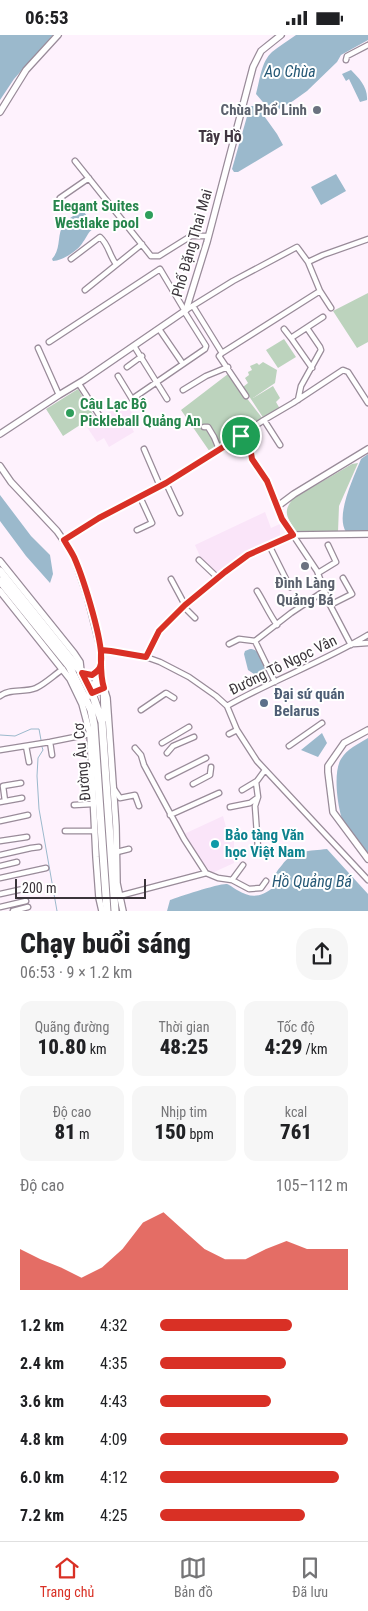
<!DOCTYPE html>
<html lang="vi">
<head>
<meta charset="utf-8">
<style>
	body { margin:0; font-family:"Roboto Condensed",sans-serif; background:#f6f6f6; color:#202124; height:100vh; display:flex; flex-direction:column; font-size:19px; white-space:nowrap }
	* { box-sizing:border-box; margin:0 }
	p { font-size:16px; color:#757577 }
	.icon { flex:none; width:28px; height:28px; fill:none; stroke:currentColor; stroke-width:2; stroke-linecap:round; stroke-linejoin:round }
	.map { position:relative; height:876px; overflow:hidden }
	.sheet { display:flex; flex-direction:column; background:#fff; flex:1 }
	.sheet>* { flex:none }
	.scale { position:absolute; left:15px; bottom:12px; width:131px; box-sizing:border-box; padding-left:5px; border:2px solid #3a343a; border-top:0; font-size:14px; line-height:18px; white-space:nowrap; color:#3a343a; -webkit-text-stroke:4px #fff; paint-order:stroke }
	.pin { position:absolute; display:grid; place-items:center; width:42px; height:42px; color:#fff; margin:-21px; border:2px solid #fff; border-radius:50%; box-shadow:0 1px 5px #0007 }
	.round { display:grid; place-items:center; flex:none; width:52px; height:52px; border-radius:20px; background:#f6f6f6 }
	.head { display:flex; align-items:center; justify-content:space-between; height:85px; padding:0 20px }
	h1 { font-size:28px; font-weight:800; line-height:38px }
	.figures { display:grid; grid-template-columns:repeat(3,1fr); gap:8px; height:85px; padding:5px 20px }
	.figures div { display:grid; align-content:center; border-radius:12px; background:#f6f6f6; text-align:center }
	.figures b { font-size:21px; font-weight:800 }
	.figures small { font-size:14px; font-weight:400 }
	.figures p { font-size:14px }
	.chart { height:140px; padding:10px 20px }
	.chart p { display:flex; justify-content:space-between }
	.chart svg { width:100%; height:90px; margin-top:5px; fill:#d93025; opacity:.7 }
	ul { padding:0 20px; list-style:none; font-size:16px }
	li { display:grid; grid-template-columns:80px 60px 1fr; align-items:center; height:38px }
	li i { height:12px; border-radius:6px; background:#d93025 }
	.status { display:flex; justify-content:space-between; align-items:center; height:35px; padding:0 25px; background:#fff; direction:ltr }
	.status svg { height:14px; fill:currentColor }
	.tabs { display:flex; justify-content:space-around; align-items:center; height:70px; border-top:1px solid #e0e0e0; background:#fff; font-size:14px; color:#757577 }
	.tabs a { display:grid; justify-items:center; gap:2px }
	.tabs .active { color:#d93025 }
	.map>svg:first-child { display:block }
</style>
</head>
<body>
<div class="status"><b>06:53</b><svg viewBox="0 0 49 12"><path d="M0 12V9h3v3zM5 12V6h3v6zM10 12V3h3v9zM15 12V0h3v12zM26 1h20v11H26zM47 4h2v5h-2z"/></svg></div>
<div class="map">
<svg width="368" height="876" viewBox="0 0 368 876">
	<rect width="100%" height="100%" fill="#fef2fd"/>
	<!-- built -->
	<path fill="#fae5f9" d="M125,367l13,20 -7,4 3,6 -25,15 -5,-9 -7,4 -10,-15z
		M265,477l6,16 9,-4v13l-33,16 -30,22 -15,-14 -7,-16z
		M223,781l6,22 5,-1v26l-22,10 -8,-9 -20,-30z"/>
	<!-- green -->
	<path fill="#bcd3bd" d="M368,258v49l-11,6 -24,-37z
		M284,304l12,18 -18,11 -12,-18z
		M263,327l14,8 -2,13 -22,15 20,-12 7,12 -4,4 4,7 -16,10 -21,-32 5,-4 -3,-5 4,-3 -1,-3 4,-2 -2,-4 7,-3 2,2z
		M228,339l35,45 -53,33 -29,-42z
		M78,354l16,27 -31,20 -17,-27z
		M358,428l-19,43 -1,26h-42c-8,-14 -15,-20 -2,-34l58,-34z"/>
	<!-- water -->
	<path fill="#9bb9cc" d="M0,0h53l-39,44 -14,21z
		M296,0h72v5l-27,15 -4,7 -30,29 -14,10 -14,8 -11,-1 -12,-14c4,-14 5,-32 16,-42 7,-6 16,-11 24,-17z
		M351,35c8,8 17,17 16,30l-7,2 -11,-23 -3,2 -4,-7z
		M250,71h7l20,28 6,11 -45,27h-4l-2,-3z
		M336,139l10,17 -25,14 -10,-18z
		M80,177h4l9,12v5c-5,3 -6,8 -10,13 -4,8 -21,19 -30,19l-1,-2c10,-11 4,-24 12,-35 3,-5 11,-9 16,-12z
		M368,419v77l-22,1c-11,-17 8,-55 15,-73z
		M0,460l31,41 19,19 3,19 -3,9 -24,-27 -26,-35z
		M250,614c10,0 12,10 15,18l-4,6 -7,1 -6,-4 -4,-16 1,-3z
		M322,698l5,10 -9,14 -17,-7z
		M368,703v116c-6,-8 -15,-16 -21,-24 -9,-13 -15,-57 -6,-71 6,-10 17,-15 27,-21z
		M327,814l41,45v17h-201l3,-11c8,-3 50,-17 57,-16 3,1 8,5 10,6 15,9 24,7 37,-3 -1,-10 1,-14 8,-22 11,-15 28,-14 45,-16z"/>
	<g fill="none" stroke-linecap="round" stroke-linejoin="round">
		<!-- stream -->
		<path stroke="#9bb9cc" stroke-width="1" d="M0,700l15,1 16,-7h8l2,11
			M42,712l1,3 -5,8 -1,18 2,33 18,102"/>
		<!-- minor casing -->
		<g stroke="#998b99" stroke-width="7">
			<path id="minor" d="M346,25l1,-4 21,-11
				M75,126l76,95h8l32,-20h17
				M60,163l29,-20
				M71,224l29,-22c9,8 9,18 16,27
				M308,227l12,29 11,17
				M85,255l57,-46
				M193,271l29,47 -3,3 27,40
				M186,275l47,-29 64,-34 11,15 15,-7 45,-16
				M159,294l24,35
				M284,294l7,9
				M49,307l111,-73 25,42
				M134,311l33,53
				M38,313l21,47
				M222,318l98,-62
				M127,332l15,-11
				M312,333l-21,-30 32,-21
				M118,341l14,23 73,-50 1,-3 -22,-35
				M79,349l20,31
				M183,355l23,-14 22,-9
				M298,365l3,-14 20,-36 -1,-3 -13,-19
				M264,385l16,25
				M204,392h4l6,10 5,12
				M241,401l10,17 1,6 15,22 11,25
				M144,414l16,37
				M166,448l14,30
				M137,495l15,-7 -12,-26
				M64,505l35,-22 61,-32 27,-16 77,-50 29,-17 50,-33 5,2 20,31
				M269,510l21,42
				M199,525l19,18
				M318,538l18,-11 -8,-17
				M171,544l14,26
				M257,556c7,11 12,23 20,34
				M330,570l22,-11 -9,-16
				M184,572l11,11
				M255,606l36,-28 33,-22
				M229,609l10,-5 16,2 20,41
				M354,609l14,-1
				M101,615l10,1 35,6 14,5 29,15 27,19 11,10 10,24 20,31 111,119
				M146,622l13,-26 26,-26 40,-33 23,-17 45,-20 24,36 13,34 21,40
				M0,661c10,-8 24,-3 36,-8 10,-5 18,-13 27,-19
				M227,671c46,-26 96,-44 141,-71
				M141,675l25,-17 8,5
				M229,699l8,-4
				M50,707l2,13
				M162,708l27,-16
				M26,711l3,16
				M289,711l33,-23
				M135,713l6,7 3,10 40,74 22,34
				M0,715l50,-8 40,-8
				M167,718l6,-7 21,-9
				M168,742l38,-19
				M256,747l2,15 -3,9 3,42
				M193,749l17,-9 1,-8
				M114,754l6,9 15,-3 4,11
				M242,755l15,-9 8,-11
				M5,766l-2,-15 18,-3
				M0,767l22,-4
				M74,770l19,-1
				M230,772l20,-4 7,-5
				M170,780l49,-22
				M0,786l28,-6
				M65,796h30
				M0,806l27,-4
				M117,817l12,-3
				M0,820l31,-7 8,-1
				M0,831l17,-4
				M206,838l12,5 14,2 17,9 12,-1 5,-7
				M0,843l46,-10
				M232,845l11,-15
				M0,859l23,-5
				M119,861l87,-23
				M0,872l26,-6
				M13,876l15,-4"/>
		</g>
		<!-- tertiary casing -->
		<g stroke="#998b99" stroke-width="8">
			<path id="tertiary" d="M0,77l26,-42 32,-35
				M0,399l59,-39 25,-15 102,-70 21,-68 46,-175 8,-16 20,-16
				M368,414l-74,45 -16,12 4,13 11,16 75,-1
				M0,431l11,16 46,49 16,23 14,41 14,55v16l1,16 5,16 9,128 1,57 6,28
				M0,526l74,92 6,9 1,9
				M0,556l70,88 12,25 8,30 6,123 3,41 3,13
				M368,695l-24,13 -16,23v6l5,40 35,47"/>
		</g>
		<!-- primary casing -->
		<g stroke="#998b99" stroke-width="9">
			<path id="primary" d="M0,536l82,102 10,20 10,29 13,189
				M0,546l69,85 22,44 3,15 13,186
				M92,658l9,-27
				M90,660l14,-7 1,27 -3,6"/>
		</g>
		<!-- minor -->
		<use href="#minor" stroke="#fff" stroke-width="4.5"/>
		<!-- tertiary -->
		<use href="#tertiary" stroke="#fff" stroke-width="5.5"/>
		<!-- primary -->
		<use href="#primary" stroke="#fff" stroke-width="7"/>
	</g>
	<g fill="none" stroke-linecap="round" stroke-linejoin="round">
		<!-- route casing -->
		<g stroke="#fff" stroke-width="10">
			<path id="route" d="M241,401l-75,47 -67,35 -35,22c3,5 7,11 10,17 8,18 33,93 26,110 -1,3 -5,6 -8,8l-10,-2 10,20 12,-5c-4,-12 -3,-25 -3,-38l10,1 35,6 13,-26 26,-26 40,-33 23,-17 45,-20 -11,-16 -15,-38 -15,-22 -1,-6 -10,-17"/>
		</g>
		<!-- route -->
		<use href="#route" stroke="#d93025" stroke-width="6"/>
	</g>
	<!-- markers -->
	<g fill="#6b7280" stroke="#fff" stroke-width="2">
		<circle cx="317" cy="75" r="5"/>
		<circle cx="305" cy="531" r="5"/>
	</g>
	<g fill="#2e9e5b" stroke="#fff" stroke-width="2">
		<circle cx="149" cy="180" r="5"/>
		<circle cx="70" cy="378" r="5"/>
	</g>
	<circle fill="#5c6f8a" stroke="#fff" stroke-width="2" cx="264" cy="668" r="5"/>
	<circle fill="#0f9aa8" stroke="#fff" stroke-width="2" cx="215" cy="809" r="5"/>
	<g text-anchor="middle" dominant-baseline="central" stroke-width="4" stroke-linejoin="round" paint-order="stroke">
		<!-- worship labels -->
		<g font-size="15" font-weight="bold" fill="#5b616d" stroke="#fff" text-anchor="end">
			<text x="307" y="75">Chùa Phổ Linh</text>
			<text x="305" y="548" text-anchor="middle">Đình Làng<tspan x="305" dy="17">Quảng Bá</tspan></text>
		</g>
		<!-- leisure labels -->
		<g font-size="15" font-weight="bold" fill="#27864d" stroke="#fff" text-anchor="end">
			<text x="139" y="171">Elegant Suites<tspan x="139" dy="17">Westlake pool</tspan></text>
			<text x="80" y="369" text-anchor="start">Câu Lạc Bộ<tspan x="80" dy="17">Pickleball Quảng An</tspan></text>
		</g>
		<!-- street labels -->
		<g font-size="15" fill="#3a343a" stroke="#fff">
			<text transform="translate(192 208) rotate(-74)">Phố Đặng Thai Mai</text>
			<text transform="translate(283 630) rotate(-26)">Đường Tô Ngọc Vân</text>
			<text transform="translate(82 727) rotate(-95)">Đường Âu Cơ</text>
		</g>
		<!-- service labels -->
		<g font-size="15" font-weight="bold" fill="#4e5e75" stroke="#fff" text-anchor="start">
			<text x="274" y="659">Đại sứ quán<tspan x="274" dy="17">Belarus</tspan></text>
		</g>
		<!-- culture labels -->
		<g font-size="15" font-weight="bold" fill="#0d838f" stroke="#fff" text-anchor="start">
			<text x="225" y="800">Bảo tàng Văn<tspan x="225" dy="17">học Việt Nam</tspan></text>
		</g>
		<!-- water labels -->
		<g font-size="16" font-style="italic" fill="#265976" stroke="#fff">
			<text x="290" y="36">Ao Chùa</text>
			<text x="312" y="846">Hồ Quảng Bá</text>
		</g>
		<!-- neighbourhood labels -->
		<g font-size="16" font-weight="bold" fill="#413641" stroke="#fff">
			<text x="220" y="101">Tây Hồ</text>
		</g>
	</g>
</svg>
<div class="scale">200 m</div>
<div class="pin" style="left:241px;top:401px;background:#1e9e55"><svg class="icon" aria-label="arrive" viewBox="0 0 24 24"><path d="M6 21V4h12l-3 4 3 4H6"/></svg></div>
</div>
<section class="sheet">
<div class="head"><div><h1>Chạy buổi sáng</h1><p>06:53 · 9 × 1.2 km</p></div><a class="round"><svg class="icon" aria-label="share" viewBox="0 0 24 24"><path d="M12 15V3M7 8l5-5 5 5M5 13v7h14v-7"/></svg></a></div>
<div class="figures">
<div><p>Quãng đường</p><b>10.80<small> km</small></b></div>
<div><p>Thời gian</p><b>48:25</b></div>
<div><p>Tốc độ</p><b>4:29<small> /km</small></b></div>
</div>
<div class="figures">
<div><p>Độ cao</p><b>81<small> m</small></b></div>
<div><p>Nhịp tim</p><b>150<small> bpm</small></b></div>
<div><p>kcal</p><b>761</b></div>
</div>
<div class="chart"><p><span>Độ cao</span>105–112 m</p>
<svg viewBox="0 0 160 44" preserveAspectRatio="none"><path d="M0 44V24L10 29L20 33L30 38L40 33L50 24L60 11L70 6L80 15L90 24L100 29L110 29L120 24L130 20L140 24L150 24L160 24V44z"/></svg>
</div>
<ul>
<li><b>1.2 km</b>4:32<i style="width:70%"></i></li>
<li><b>2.4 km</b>4:35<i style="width:67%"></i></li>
<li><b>3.6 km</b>4:43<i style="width:59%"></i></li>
<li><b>4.8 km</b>4:09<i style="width:100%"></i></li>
<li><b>6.0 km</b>4:12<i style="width:95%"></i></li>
<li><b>7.2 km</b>4:25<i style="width:77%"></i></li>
</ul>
</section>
<nav class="tabs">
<a class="active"><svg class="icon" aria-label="home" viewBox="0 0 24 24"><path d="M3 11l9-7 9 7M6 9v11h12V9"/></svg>Trang chủ</a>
<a><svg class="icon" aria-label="map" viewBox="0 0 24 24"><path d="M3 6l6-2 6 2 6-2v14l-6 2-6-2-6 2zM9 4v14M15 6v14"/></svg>Bản đồ</a>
<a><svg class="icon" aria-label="saved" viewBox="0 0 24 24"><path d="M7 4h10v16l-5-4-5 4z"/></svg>Đã lưu</a>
</nav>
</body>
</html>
